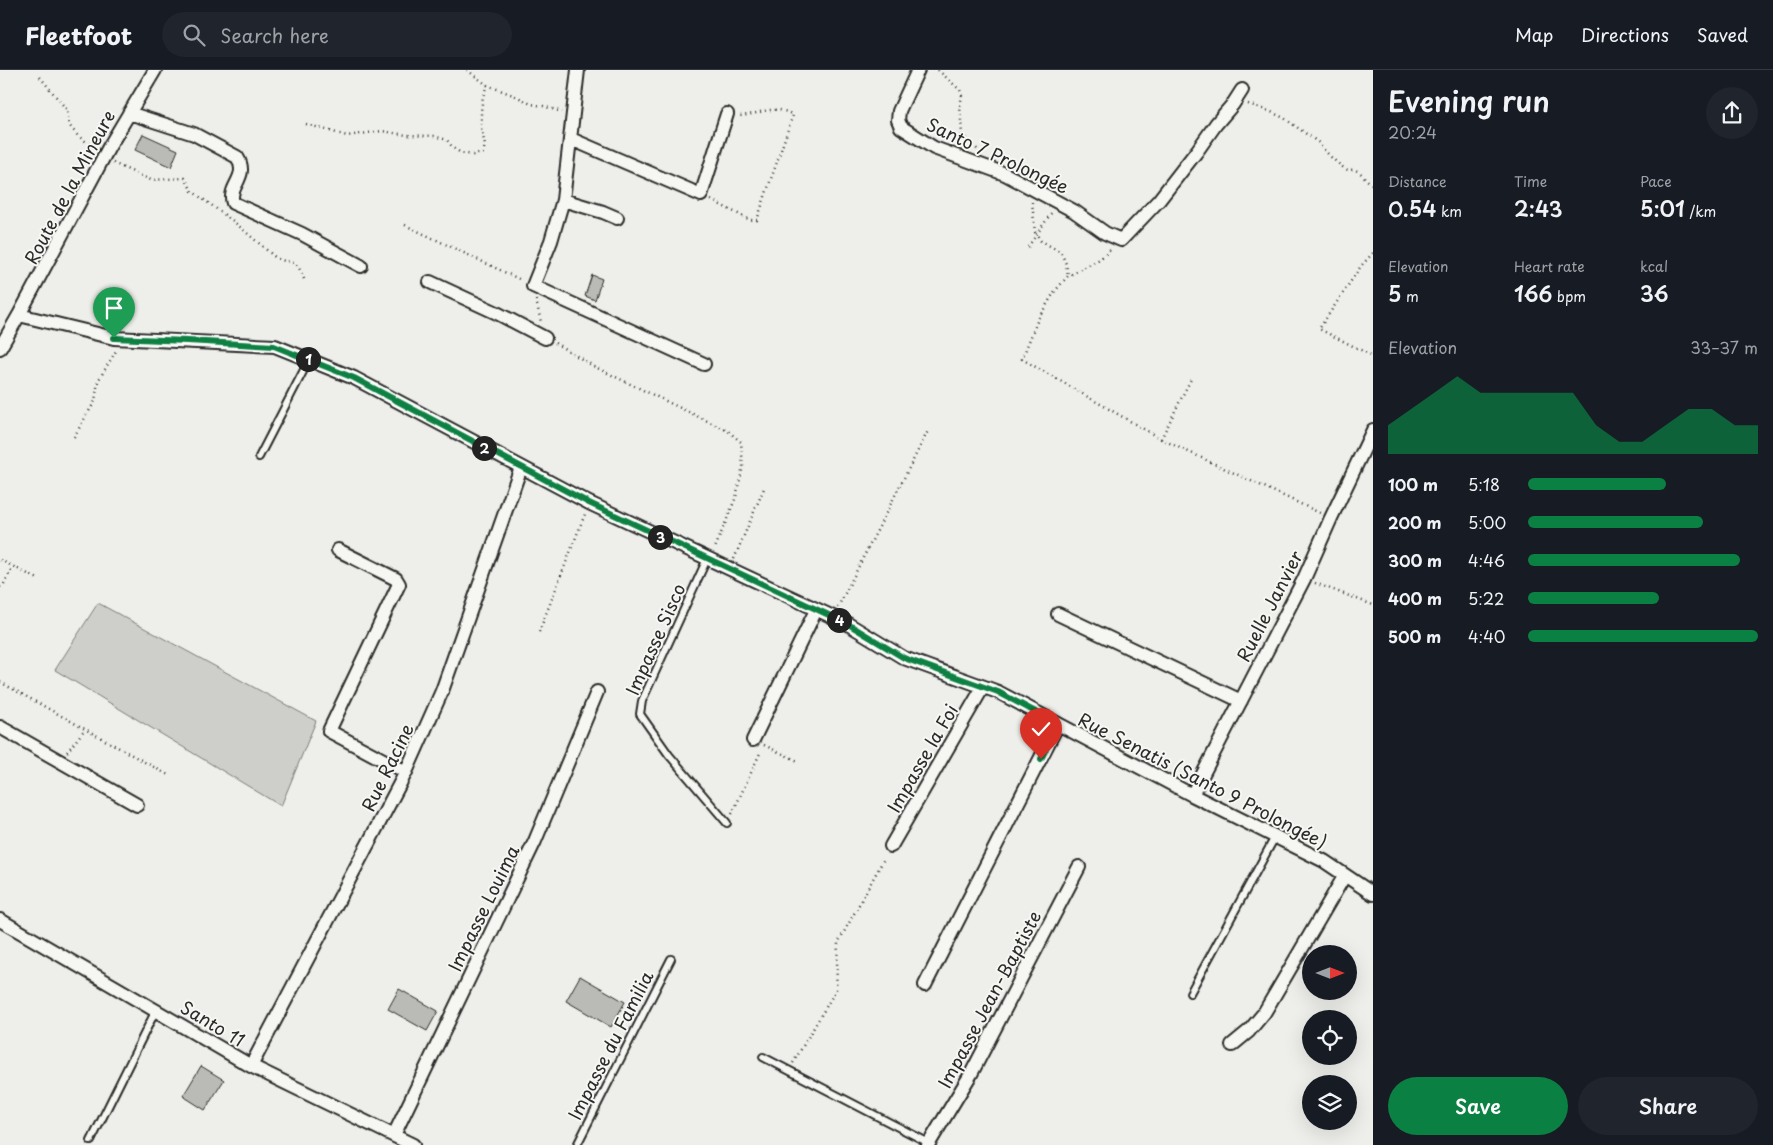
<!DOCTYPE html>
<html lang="en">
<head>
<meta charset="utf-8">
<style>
	body { margin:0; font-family:"Playpen Sans",sans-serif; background:#20242c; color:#f1f3f6; height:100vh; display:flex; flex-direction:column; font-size:19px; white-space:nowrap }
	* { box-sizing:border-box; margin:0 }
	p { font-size:16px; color:#9ea1a6 }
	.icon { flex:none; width:28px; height:28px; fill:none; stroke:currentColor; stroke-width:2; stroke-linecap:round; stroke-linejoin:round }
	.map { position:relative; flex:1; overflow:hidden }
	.details { display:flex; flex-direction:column; background:#171b24; width:400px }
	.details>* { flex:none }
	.needle { width:32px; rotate:90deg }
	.controls { position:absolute; left:1302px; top:875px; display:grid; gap:10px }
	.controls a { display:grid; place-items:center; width:55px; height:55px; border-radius:50%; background:#171b24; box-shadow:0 5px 20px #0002; font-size:25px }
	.pin { position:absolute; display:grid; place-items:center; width:42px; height:42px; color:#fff; margin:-51px -21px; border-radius:50% 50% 50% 0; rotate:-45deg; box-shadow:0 0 5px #0007 }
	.pin .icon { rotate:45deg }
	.km { position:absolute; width:25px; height:25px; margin:-12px; border-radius:50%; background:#222; color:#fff; font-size:14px; line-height:25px; text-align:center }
	.round { display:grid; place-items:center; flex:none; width:52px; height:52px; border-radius:26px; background:#20242c }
	.summary { display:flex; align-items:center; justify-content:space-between; height:85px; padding:0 15px }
	h1 { font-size:28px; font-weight:600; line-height:38px }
	.stats { display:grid; grid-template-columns:repeat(3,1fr); gap:8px; height:85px; padding:5px 15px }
	.stats div { display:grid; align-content:center }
	.stats b { font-size:21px; font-weight:600 }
	.stats small { font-size:14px; font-weight:400 }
	.stats p { font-size:14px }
	.chart { height:140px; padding:10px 15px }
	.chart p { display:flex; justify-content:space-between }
	.chart svg { width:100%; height:90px; margin-top:5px; fill:#0b8043; opacity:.7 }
	.action { display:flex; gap:10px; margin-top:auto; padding:10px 15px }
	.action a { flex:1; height:58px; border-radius:30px; background:#0b8043; color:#fff; font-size:20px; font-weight:600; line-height:58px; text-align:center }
	.action a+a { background:#20242c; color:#f1f3f6 }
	ul { padding:0 15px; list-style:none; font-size:16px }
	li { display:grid; grid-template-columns:80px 60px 1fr; align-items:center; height:38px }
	li i { height:12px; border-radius:6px; background:#0b8043 }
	header { display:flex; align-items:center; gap:30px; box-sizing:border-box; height:70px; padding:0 25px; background:#171b24; border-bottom:1px solid #363941 }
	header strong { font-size:24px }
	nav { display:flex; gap:28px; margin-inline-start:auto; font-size:18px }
	.search { width:350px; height:45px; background:#20242c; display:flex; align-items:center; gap:12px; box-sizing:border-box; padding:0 18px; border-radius:28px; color:#9ea1a6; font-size:19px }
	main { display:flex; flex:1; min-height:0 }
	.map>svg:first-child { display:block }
</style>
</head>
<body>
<header>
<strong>Fleetfoot</strong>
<div class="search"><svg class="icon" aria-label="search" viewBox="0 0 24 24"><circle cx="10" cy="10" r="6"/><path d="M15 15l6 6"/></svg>Search here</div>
<nav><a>Map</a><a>Directions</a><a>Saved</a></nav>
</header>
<main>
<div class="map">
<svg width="1373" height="1075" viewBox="0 0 1373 1075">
	<rect width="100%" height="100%" fill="#eeeeea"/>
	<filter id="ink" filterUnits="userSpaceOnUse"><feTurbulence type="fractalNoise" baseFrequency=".02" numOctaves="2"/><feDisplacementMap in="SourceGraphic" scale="10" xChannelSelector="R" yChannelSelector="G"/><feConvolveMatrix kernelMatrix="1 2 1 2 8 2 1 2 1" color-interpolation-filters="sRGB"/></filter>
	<g filter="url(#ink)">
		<!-- green -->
		<path fill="#cececa" stroke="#7c7c7a" d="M98,533l218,118 -35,85 -226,-136z"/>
		<!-- building -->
		<path fill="#babab7" stroke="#2b2b2b" d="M143,64l35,16 -7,17 -36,-17z
			M592,205l10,4 -7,21 -10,-4z
			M580,906l45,26 -14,25 -45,-26z
			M399,919l39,22 -11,20 -39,-22z
			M201,996l23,14 -19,30 -22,-14z"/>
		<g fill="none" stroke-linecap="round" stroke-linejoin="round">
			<!-- lane casing -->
			<g stroke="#2b2b2b" stroke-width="10">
				<path id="lane" d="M259,387l50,-97
					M707,489l-65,142 -2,13 29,41 58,68
					M1190,923l85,-156
					M763,987l166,86
					M91,1071l65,-131
					M577,1075l94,-186"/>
			</g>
			<!-- street casing -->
			<g stroke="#2b2b2b" stroke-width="16">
				<path id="street" d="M578,0l-15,130 -12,41 -18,45 171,78
					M918,0l-19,41 -1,9 3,7 33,21 71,26 69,37 31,22 16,7 38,-40 38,-49 19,-27 17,-20 9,-14
					M129,43l65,21 43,23c13,20 -10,29 -4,46l69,31 59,32
					M571,69l130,56 26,-81
					M563,130l40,12 14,6
					M430,212l67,31 48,25
					M19,245l95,23 161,8 79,32 235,125 259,121 56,34 94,34 194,103 132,66 49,33
					M0,278l19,-33 90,-168 46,-77
					M338,480l58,29 3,5 -70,147 77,41
					M1058,544l183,87
					M0,657l137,78
					M753,670l63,-130
					M1192,725l112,-216 27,-61 42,-88
					M891,776l92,-159
					M0,850l251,146 162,79
					M925,915l133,-261
					M1232,975l17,-14 15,-18 81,-138
					M251,996l155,-294 36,-81 79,-224
					M394,1065l141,-294 62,-149
					M928,1075l43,-71 108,-207"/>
			</g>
			<!-- path -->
			<path stroke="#2b2b2b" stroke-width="2.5" stroke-dasharray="1 4" stroke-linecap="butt" d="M467,0l20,15 31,12 13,7 12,2 19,6
				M938,0l22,20 2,6 -2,10 2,29 16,15
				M40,7l27,33 2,15 9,11 17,12
				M1248,34l21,7 15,7 35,25c4,7 22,25 29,27 3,0 7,-1 11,2 5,4 7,8 14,13
				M306,54l41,12 35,-5 24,4 28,1 13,4 6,8 8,5 12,2 10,-2 2,-8 -4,-17v-17l2,-15 4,-11
				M113,93l38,17 34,-2 7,13 41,30 43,37c19,8 19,-2 28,21
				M711,130l39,20h7l36,-105c-20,-12 -34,0 -54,1
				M1032,132l3,30 6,9 20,11 5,12 2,12
				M405,155l116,55
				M1028,177l24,-35
				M1110,180l-10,9 -32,17 -13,15 -17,28 -16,40 139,80 159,74
				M1373,183l-12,13 -42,63 54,27
				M536,230l5,22
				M555,273l40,24 133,64 13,11 2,24 -7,31 -21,51
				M74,367l21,-36 3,-20 18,-30
				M1161,369l31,-62
				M734,489l31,-73
				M0,490l38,19
				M1315,513l58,22
				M0,517l4,-3 9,-17
				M838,537l91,-178
				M539,562l46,-118
				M0,612l170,94
				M764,675l34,16
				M67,682l18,-23
				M732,744l29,-63
				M793,993l43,-73 2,-47 47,-86"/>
			<!-- lane -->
			<use href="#lane" stroke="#f6f6f2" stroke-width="6"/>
			<!-- street -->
			<use href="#street" stroke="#f6f6f2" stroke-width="12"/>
		</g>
	</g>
	<g fill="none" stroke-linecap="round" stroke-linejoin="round" filter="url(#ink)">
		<!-- route casing -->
		<g stroke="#fff" stroke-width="10">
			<path id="route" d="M114,268l73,3 87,5 80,32 235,125 259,121 56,34 94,34 60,32 -17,35"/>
		</g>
		<!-- route -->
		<use href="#route" stroke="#0b8043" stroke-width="6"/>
	</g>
	<g text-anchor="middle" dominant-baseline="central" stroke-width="4" stroke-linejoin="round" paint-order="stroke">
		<!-- street labels -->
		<g font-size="18" fill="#2b2b2b" stroke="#f6f6f2">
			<text transform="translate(998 85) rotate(25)">Santo 7 Prolongée</text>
			<text transform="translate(69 117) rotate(-62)">Route de la Mineure</text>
			<text transform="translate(1269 536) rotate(-63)">Ruelle Janvier</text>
			<text transform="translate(655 569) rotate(-66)">Impasse Sisco</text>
			<text transform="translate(922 688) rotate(-60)">Impasse la Foi</text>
			<text transform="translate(387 697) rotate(-64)">Rue Racine</text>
			<text transform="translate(1203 710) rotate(27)">Rue Senatis (Santo 9 Prolongée)</text>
			<text transform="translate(483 838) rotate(-64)">Impasse Louima</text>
			<text transform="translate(989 929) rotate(-62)">Impasse Jean-Baptiste</text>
			<text transform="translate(213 953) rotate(31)">Santo 11</text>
			<text transform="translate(610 975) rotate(-63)">Impasse du Familia</text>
		</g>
	</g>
</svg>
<div class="controls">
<a><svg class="needle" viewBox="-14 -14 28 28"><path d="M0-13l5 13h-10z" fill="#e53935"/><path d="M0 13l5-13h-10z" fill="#9ea1a6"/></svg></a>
<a><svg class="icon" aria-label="locate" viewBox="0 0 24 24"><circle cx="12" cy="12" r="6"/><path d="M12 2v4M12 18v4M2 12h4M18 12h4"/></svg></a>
<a><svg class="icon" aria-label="layers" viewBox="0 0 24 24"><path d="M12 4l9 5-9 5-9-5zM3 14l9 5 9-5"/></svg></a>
</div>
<div class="pin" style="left:114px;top:268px;background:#1e9e55"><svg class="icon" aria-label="arrive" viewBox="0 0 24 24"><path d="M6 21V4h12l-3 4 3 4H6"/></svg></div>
<div class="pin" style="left:1041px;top:689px;background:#d93025"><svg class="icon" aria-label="check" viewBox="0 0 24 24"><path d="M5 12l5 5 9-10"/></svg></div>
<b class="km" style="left:308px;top:289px">1</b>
<b class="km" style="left:484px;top:378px">2</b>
<b class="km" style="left:660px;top:467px">3</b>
<b class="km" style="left:839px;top:550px">4</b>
</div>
<section class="details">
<div class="summary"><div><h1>Evening run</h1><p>20:24</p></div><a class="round"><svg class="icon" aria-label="share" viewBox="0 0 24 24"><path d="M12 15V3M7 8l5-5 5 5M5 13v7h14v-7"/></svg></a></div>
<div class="stats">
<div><p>Distance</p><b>0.54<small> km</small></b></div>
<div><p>Time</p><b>2:43</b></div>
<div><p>Pace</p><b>5:01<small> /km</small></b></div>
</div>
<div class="stats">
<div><p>Elevation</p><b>5<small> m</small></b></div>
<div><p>Heart rate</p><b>166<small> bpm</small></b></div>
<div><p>kcal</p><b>36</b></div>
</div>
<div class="chart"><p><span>Elevation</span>33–37 m</p>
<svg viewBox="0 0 160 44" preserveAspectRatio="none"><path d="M0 44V30L10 22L20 14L30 6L40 14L50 14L60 14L70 14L80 14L90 30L100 38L110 38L120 30L130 22L140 22L150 30L160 30V44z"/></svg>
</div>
<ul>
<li><b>100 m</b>5:18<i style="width:60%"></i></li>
<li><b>200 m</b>5:00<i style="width:76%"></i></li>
<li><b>300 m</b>4:46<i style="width:92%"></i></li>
<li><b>400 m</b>5:22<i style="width:57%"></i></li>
<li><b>500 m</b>4:40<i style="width:100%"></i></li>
</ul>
<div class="action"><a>Save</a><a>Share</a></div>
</section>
</main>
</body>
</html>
